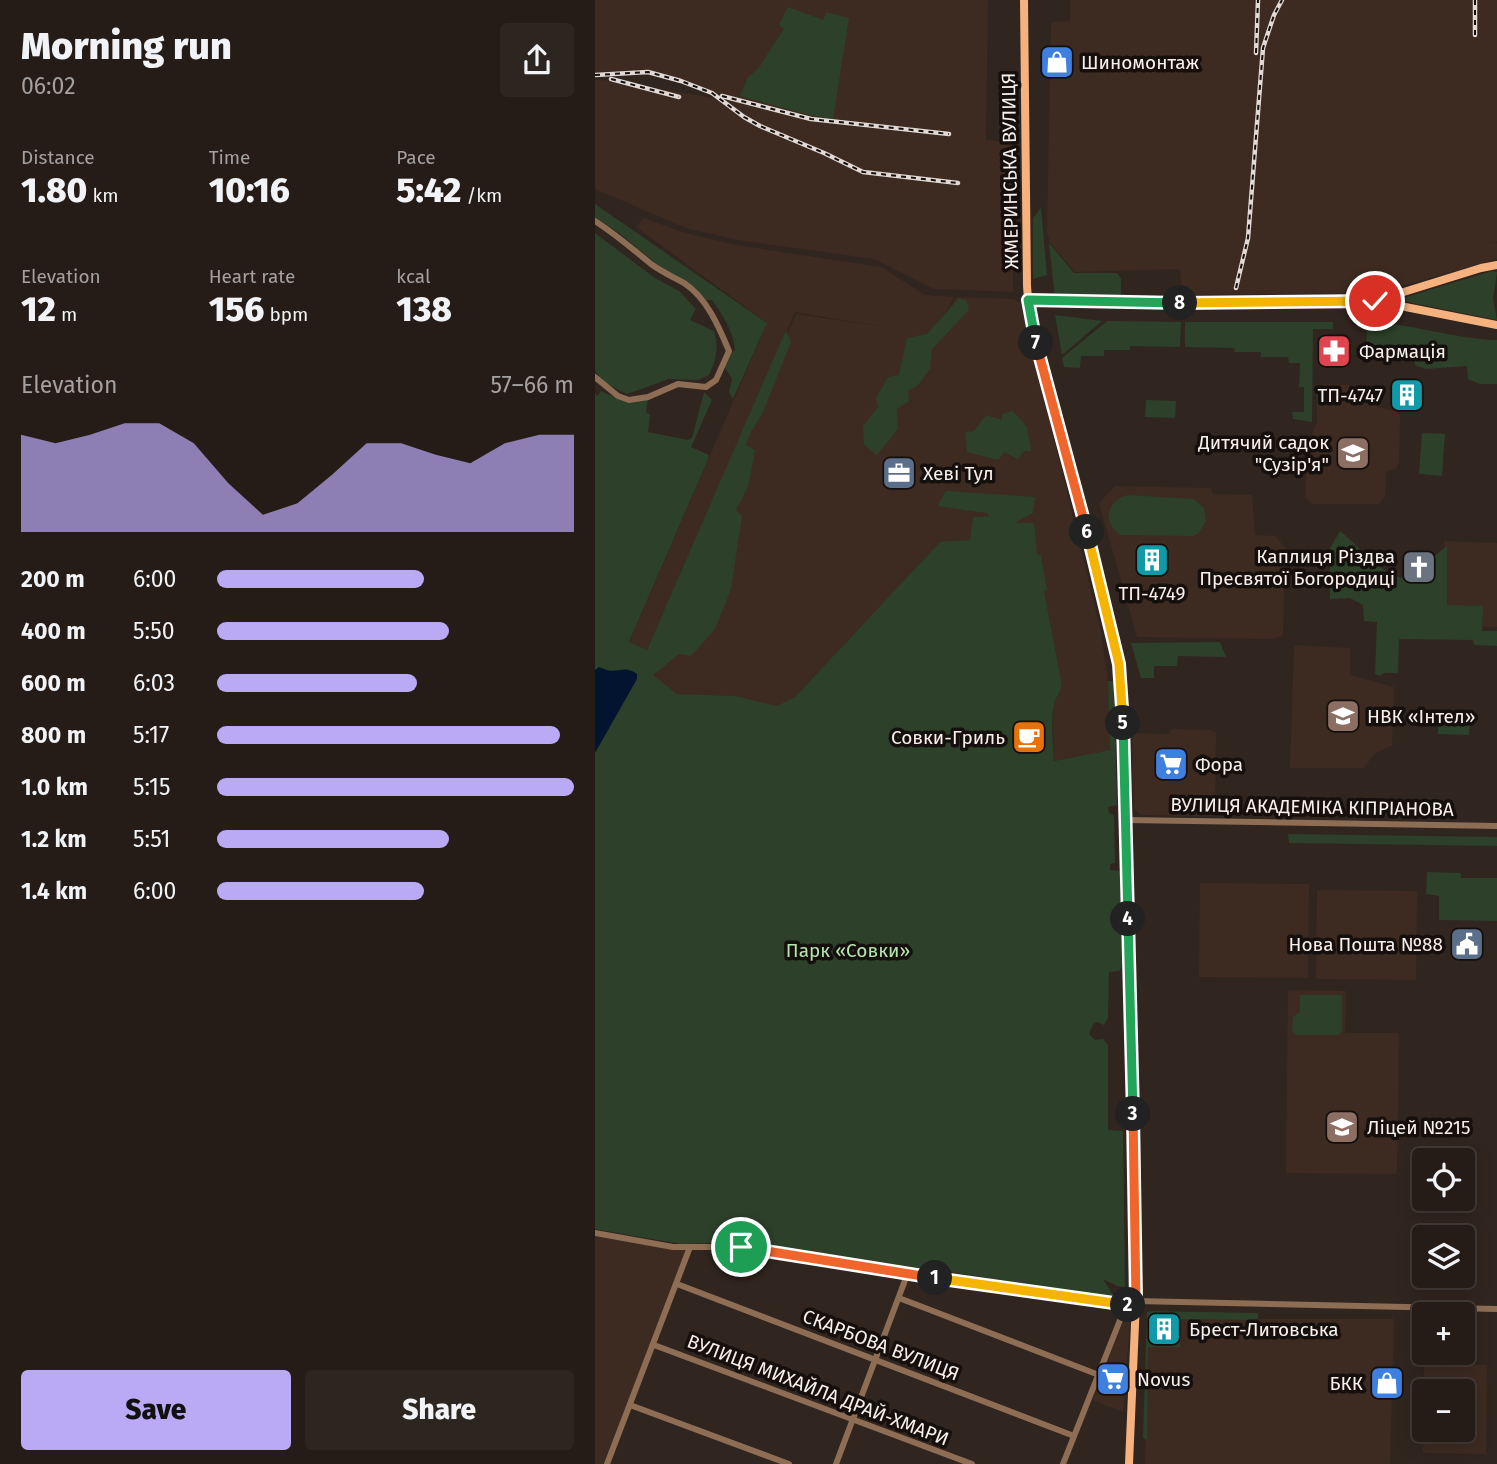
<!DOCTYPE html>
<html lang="en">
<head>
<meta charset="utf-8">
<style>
	body { margin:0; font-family:"Fira Sans",sans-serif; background:#2d2520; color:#f1f3f6; height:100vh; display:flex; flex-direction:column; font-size:26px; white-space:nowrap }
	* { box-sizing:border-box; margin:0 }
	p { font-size:23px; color:#a3a1a1 }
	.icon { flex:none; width:38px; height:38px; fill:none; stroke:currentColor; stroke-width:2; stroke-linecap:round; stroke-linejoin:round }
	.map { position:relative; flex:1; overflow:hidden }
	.sheet { display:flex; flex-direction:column; background:#251c17; width:595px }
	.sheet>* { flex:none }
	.buttons { position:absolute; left:817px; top:1148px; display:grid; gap:14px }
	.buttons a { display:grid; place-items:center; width:63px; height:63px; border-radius:7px; background:#251c17; box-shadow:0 4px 18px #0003,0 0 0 2px #423a36; font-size:35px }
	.pin { position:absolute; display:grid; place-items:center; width:60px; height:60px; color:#fff; margin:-30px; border:4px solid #fff; border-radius:50%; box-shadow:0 2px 7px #0007 }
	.km { position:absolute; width:35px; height:35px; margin:-18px; border-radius:50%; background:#222; color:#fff; font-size:19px; line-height:35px; text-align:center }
	.round { display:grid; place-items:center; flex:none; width:74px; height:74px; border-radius:7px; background:#2d2520 }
	.overview { display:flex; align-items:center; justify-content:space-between; height:119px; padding:0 21px }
	h1 { font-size:38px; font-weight:800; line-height:52px }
	.metrics { display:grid; grid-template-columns:repeat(3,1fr); gap:10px; height:119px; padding:7px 21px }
	.metrics div { display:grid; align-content:center }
	.metrics b { font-size:35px; font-weight:800 }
	.metrics small { font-size:19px; font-weight:400 }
	.metrics p { font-size:19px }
	.chart { height:196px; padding:14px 21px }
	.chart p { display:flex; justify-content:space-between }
	.chart svg { width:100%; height:126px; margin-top:7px; fill:#baaaf6; opacity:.7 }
	.action { display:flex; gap:14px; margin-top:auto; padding:14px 21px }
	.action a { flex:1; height:80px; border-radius:7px; background:#baaaf6; color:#111; font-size:28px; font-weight:800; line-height:80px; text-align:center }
	.action a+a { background:#2d2520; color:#f1f3f6 }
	ul { padding:0 21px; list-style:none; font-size:23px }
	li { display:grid; grid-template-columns:112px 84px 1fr; align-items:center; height:52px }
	li i { height:18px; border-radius:9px; background:#baaaf6 }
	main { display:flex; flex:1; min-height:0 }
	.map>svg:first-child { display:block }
</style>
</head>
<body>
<main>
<section class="sheet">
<div class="overview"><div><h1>Morning run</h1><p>06:02</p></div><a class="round"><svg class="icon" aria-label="share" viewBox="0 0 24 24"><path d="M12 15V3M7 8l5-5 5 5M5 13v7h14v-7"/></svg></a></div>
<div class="metrics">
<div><p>Distance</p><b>1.80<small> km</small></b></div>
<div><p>Time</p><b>10:16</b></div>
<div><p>Pace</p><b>5:42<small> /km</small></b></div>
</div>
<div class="metrics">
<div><p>Elevation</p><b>12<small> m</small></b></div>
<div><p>Heart rate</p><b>156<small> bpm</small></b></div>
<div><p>kcal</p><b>138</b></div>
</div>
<div class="chart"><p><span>Elevation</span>57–66 m</p>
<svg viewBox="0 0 160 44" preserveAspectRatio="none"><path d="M0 44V10L10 13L20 10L30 6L40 6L50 13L60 27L70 38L80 34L90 24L100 13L110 13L120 17L130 20L140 13L150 10L160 10V44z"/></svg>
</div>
<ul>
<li><b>200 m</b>6:00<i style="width:58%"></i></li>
<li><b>400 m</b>5:50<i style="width:65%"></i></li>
<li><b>600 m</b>6:03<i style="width:56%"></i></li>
<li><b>800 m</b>5:17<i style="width:96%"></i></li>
<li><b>1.0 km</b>5:15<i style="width:100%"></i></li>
<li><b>1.2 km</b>5:51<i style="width:65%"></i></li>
<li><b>1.4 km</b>6:00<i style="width:58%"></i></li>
</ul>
<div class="action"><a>Save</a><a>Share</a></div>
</section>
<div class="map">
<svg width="902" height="1464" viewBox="0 0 902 1464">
	<rect width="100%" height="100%" fill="#31251f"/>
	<!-- built -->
	<path fill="#3d2b21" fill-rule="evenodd" d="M0,0h393l-2,140 26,2 1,150 -79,-3 -60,-30 -137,-19 -51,-12 -91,-39v-109l20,1 126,22 -51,-21 -49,-13 -46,3z
		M475,0h427v242l-8,1h8v16l-120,34 -195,2 -2,-26 -105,3 -25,-29 -3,-10 4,-211 19,-1z
		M49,218l41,15 51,12 145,22 44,28 29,2 -16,31 18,-31 58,2 7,5 80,328 7,49 3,69 -57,11 -1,-42 2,-20 5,-7 2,-7 -18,-94 3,-1 -6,-35 -101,-13 -145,155 -18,10 -42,-11 -65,-2 -19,5 -2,-47 147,-338 96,14 -97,-16 -148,338 -18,-7 138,-320 -131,-96z
		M728,384l46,2 8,21 19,4 4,4 -1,47 -3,6 -10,3 -1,26 -6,7h-67l-7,-7 3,-54 9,-20v-34z
		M520,486l96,2 2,6 39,1 3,40 20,1 10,11 -2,89 -12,3 -134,-2 -38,-134z
		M849,541l53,2v84l-58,-1z
		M699,645l56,3v27l44,12 -2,59 -17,7 -11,15h-74z
		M577,729l38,1 6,3 -1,83 -74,-1 -7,-6 -2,-76 37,1z
		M605,883l109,1 -1,94 -109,-1z
		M722,890l100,1 -1,89 -100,-1z
		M693,990l58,1 -1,42h54l-2,141 -111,-1z
		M0,1233l95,14 -83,217h-12z
		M529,1319l6,2 -7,91 -31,-12z
		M585,1319h214l-4,145h-245l2,-117z
		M829,1365h63l-1,89 -63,-1zM830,1391h38v39h-38z"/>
	<!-- green -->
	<path fill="#2d402a" d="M193,7l35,13 3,-8 23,6 -16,101 -23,-4 -70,-19 8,-19 10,-8 26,-40 -5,-4z
		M0,204l172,119 -34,76 -4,-7 3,-13 -7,-11 6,-15 4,-3c-2,-20 -12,-34 -23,-50h-11l-82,-67 -24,-16z
		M446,208l6,67 -14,4v-61z
		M0,233l60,45 24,13 17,18 -6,11 24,11c5,18 2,28 -5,44l-11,5 -29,-1 -42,15 -22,-11 -10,-12z
		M454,243l25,30h43l4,6v17l-66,2z
		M897,271l5,1 -4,27 4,21 -94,-19v-3z
		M364,298l8,3 2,9 -37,39 -2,20 -12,16 -10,6 1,10 -12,8 1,20 -21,26 -13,-10 -1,-19 15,-19 -2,-9 12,-21 11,-2 8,-37 20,-4z
		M460,315l47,6 -40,34z
		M512,321l74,1 -1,25 -50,-1v4h-26v6h-23l-1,12 -16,-1 -2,-9z
		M590,322h148v7h-20l-1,93 -19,-3 -1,-7h12v-25h-5l1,-24h-11l-1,-6h-27v-5h-26l-1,-4 -49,-1z
		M772,322c44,1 86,17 130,18v44h-17l-12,-5 -1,-13 -41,3 -11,-4 -1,-12 -48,2z
		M191,330l5,12 -28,70 -13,22 -4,11 9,5 -7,37 -12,23 6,6 -11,73 -16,40 -24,27 -12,-2 -26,21 24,19 58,2 42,10 18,-9 145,-155 30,-2 3,-23h16l-2,-4 -50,-7 9,-15 89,6 -2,16 -19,10h20l3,31 4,1 6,35 -3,1 18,94c-1,7 -5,10 -7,16 -5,19 -2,40 -1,60l56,-11 -2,-69h6l3,124 -9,2 1,6 5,2 1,48 -5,1v6l10,1 2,96 -3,4 -10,1 -1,46 -4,7 -7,-3 -4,2 -4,10 6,6 8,-1 5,6v85l15,1 2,156 -8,-1 -14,-7 12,19 -171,-27h-16l-182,-29 -65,2 -86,-15v-835l3,2 3,-5 28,12 19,-4 -2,13 4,3 -2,17 40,8 4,-2 12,-46 8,8 -21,47 18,8 -3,9 -77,178 18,8z
		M551,400l30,1 -1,17 -30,-1z
		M418,411l14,16 4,24h-7l-6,8 -14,-7 -6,8 -31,-8 -2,-20 9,-1 12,-16 16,5v-6z
		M827,433l23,1 -3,42 -23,-2z
		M533,495l66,4 10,9 2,13 -7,12 -6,3 -73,-1c-18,-13 -14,-35 8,-40z
		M745,531c29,23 44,52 85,49l2,-18 20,-16v59l36,1 -1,25h15v15l-23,-1 -1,-5 -74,-1 -1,34h-15l-2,3 -6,-2 2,-52 -13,-1 -1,-16 -13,-7 -20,1v-51z
		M625,642l6,15 -48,-1 -1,10h-23v12h-13l-10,-35z
		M843,718l32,1 -1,16 -31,-1z
		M693,834l209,3v9l-208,-3z
		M832,872l34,1v5h36v43l-58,-1v-24l-13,-2z
		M705,995h42v36l-3,4h-43l-4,-5 1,-13 7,-5z
		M556,1311l107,2v7l-78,-1v28h-32l-1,93 -4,-2 4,-126z"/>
	<!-- water -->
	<path fill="#021430" d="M4,667c19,10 23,-4 38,7v5l-42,74v-83z"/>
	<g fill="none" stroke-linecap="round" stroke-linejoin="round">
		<!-- minor -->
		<path stroke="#8e6d55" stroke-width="6" d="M0,221c20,13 38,28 56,43 11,8 22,13 33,19 23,15 35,44 45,68l-13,29 -10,7 -28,-3 -30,13 -19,3 -11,-4 -23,-19
			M531,820l371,6
			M0,1233l78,14h69l96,14 69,14 219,30 10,-4 361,8
			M82,1284l397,152
			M304,1298l200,77
			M59,1345l318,119
			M35,1405l159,59
			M12,1464l83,-217
			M241,1464l71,-189
			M468,1464l63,-159"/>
		<!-- major -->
		<path stroke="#f5b27f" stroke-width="8" d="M429,0l3,286 2,25 79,304 13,63 4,80 11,543 -7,163
			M433,300l163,3 184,-2 122,24
			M783,300l103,-32 16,-3"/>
		<!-- rail casing -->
		<g stroke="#e2d9d5" stroke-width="4.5">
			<path id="rail" d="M880,35v-35
				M661,53l2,-53
				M0,75l53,-3 33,9 31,12 32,24 16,9 64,27 39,19 95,11
				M16,79l68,18
				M127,96l89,23 138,15
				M641,288l12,-50 15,-190 11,-33 8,-15"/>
		</g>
		<!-- rail -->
		<use href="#rail" stroke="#15100d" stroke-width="2" stroke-dasharray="5" stroke-linecap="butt"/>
	</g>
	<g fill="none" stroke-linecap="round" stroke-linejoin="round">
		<!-- split-1 casing -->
		<g stroke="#fff" stroke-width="14">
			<path id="split-1" d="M146,1247l194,31"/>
		</g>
		<!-- split-2 casing -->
		<g stroke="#fff" stroke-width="14">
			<path id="split-2" d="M340,1278l193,27"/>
		</g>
		<!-- split-3 casing -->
		<g stroke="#fff" stroke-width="14">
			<path id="split-3" d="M533,1305l8,-4 -3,-187"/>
		</g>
		<!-- split-4 casing -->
		<g stroke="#fff" stroke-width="14">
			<path id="split-4" d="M533,919l5,195"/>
		</g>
		<!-- split-5 casing -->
		<g stroke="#fff" stroke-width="14">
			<path id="split-5" d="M528,723l5,196"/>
		</g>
		<!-- split-6 casing -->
		<g stroke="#fff" stroke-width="14">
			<path id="split-6" d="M492,532l32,132 4,59"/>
		</g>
		<!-- split-7 casing -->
		<g stroke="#fff" stroke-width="14">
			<path id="split-7" d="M441,343l51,189"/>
		</g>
		<!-- split-8 casing -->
		<g stroke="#fff" stroke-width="14">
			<path id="split-8" d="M441,343l-8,-43 152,3"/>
		</g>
		<!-- split-9 casing -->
		<g stroke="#fff" stroke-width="14">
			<path id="split-9" d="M585,303l195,-2"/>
		</g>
		<!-- split-1 -->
		<use href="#split-1" stroke="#f0652b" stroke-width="9"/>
		<!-- split-2 -->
		<use href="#split-2" stroke="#f5b400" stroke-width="9"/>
		<!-- split-3 -->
		<use href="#split-3" stroke="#f0652b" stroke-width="9"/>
		<!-- split-4 -->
		<use href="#split-4" stroke="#22a559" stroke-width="9"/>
		<!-- split-5 -->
		<use href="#split-5" stroke="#22a559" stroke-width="9"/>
		<!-- split-6 -->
		<use href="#split-6" stroke="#f5b400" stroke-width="9"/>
		<!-- split-7 -->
		<use href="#split-7" stroke="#f0652b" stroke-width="9"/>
		<!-- split-8 -->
		<use href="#split-8" stroke="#22a559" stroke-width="9"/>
		<!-- split-9 -->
		<use href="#split-9" stroke="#f5b400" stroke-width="9"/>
	</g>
	<!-- icons -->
	<defs>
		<g id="shop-square" transform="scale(1.75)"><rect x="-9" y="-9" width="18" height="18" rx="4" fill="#3f7fe0" stroke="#15100d"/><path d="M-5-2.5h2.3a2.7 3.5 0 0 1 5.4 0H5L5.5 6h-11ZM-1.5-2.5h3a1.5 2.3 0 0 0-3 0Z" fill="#fff"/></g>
		<g id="pharmacy-square" transform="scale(1.75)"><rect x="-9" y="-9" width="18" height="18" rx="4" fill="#e0444e" stroke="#15100d"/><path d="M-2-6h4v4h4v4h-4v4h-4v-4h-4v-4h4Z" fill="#fff"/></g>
		<g id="building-square" transform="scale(1.75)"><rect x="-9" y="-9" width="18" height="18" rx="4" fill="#0f9aa8" stroke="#15100d"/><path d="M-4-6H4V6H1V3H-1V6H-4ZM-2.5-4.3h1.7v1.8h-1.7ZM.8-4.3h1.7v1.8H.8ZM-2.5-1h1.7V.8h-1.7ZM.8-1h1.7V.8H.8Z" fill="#fff"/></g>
		<g id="school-square" transform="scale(1.75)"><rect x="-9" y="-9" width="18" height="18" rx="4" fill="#8d6e63" stroke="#15100d"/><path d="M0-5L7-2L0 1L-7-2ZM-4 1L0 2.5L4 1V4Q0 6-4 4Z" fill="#fff"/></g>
		<g id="office-square" transform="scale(1.75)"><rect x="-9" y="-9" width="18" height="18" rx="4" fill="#5c6f8a" stroke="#15100d"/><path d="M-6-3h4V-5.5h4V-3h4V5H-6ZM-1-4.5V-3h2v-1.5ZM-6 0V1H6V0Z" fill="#fff"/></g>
		<g id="church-square" transform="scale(1.75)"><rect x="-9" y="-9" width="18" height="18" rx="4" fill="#6b7280" stroke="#15100d"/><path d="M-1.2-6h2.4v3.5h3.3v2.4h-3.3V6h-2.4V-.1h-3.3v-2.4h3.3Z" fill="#fff"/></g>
		<g id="cafe-square" transform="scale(1.75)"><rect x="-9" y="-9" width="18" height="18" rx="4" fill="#e8710a" stroke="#15100d"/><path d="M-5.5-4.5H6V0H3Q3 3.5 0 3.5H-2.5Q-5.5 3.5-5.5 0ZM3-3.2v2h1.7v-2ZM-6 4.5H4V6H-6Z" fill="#fff"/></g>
		<g id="supermarket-square" transform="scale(1.75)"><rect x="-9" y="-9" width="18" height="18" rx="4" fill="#3f7fe0" stroke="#15100d"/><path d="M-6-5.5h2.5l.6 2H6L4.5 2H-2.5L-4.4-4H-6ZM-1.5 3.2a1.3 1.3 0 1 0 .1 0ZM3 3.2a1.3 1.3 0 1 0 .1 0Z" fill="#fff"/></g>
		<g id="civic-square" transform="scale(1.75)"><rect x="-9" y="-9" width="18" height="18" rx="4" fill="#5c6f8a" stroke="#15100d"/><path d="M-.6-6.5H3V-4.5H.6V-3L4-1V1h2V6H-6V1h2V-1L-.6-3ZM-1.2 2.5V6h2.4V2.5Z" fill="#fff"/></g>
	</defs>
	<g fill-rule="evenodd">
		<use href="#shop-square" x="462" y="62"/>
		<use href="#pharmacy-square" x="739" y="351"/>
		<use href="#building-square" x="812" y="395"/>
		<use href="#school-square" x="758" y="453"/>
		<use href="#office-square" x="304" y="473"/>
		<use href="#building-square" x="557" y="560"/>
		<use href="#church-square" x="824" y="567"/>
		<use href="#school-square" x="748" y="716"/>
		<use href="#cafe-square" x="434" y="737"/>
		<use href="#supermarket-square" x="576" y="764"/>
		<use href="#civic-square" x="872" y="944"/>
		<use href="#school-square" x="747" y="1127"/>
		<use href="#building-square" x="569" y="1329"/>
		<use href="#supermarket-square" x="518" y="1379"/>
		<use href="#shop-square" x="792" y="1383"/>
	</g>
	<g text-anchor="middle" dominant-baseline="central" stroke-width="7" stroke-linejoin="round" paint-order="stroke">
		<!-- poi labels -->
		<g font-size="19" fill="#f8f0ec" stroke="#15100d" text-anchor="start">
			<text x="486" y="62">Шиномонтаж</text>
			<text x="764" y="351">Фармація</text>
			<text x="788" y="395" text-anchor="end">ТП-4747</text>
			<text x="734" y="442" text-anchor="end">Дитячий садок<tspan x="734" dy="22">"Сузір'я"</tspan></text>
			<text x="328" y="473">Хеві Тул</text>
			<text x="800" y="556" text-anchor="end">Каплиця Різдва<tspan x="800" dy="22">Пресвятої Богородиці</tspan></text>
			<text x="557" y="593" text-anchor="middle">ТП-4749</text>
			<text x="772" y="716">НВК «Інтел»</text>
			<text x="410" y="737" text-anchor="end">Совки-Гриль</text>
			<text x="600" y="764">Фора</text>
			<text x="848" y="944" text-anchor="end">Нова Пошта №88</text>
			<text x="772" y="1127">Ліцей №215</text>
			<text x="594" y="1329">Брест-Литовська</text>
			<text x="542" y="1379">Novus</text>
			<text x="768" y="1383" text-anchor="end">БКК</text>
		</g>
		<!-- street labels -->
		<g font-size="19" fill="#f8f0ec" stroke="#15100d">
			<text transform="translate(415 171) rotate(-91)">ЖМЕРИНСЬКА ВУЛИЦЯ</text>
			<text transform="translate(717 807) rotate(1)">ВУЛИЦЯ АКАДЕМІКА КІПРІАНОВА</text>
			<text transform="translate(286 1345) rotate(21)">СКАРБОВА ВУЛИЦЯ</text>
			<text transform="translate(223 1390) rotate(21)">ВУЛИЦЯ МИХАЙЛА ДРАЙ-ХМАРИ</text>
		</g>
		<!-- park labels -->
		<g font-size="19" fill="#b4e5ad" stroke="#15100d">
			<text x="253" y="950">Парк «Совки»</text>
		</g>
	</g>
</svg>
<div class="buttons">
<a><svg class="icon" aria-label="locate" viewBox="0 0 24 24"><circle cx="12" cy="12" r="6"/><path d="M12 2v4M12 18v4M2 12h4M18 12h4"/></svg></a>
<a><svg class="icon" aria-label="layers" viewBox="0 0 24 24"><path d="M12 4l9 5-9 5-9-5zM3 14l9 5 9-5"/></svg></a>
<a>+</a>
<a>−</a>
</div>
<div class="pin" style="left:146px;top:1247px;background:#1e9e55"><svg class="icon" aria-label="arrive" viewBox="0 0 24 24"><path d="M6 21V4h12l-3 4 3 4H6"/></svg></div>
<div class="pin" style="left:780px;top:301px;background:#d93025"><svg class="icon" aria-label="check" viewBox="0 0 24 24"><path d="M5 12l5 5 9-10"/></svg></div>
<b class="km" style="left:340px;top:1278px">1</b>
<b class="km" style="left:533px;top:1305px">2</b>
<b class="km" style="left:538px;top:1114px">3</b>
<b class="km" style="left:533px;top:919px">4</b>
<b class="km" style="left:528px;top:723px">5</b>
<b class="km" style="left:492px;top:532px">6</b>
<b class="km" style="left:441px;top:343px">7</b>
<b class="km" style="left:585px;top:303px">8</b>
</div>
</main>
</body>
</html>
